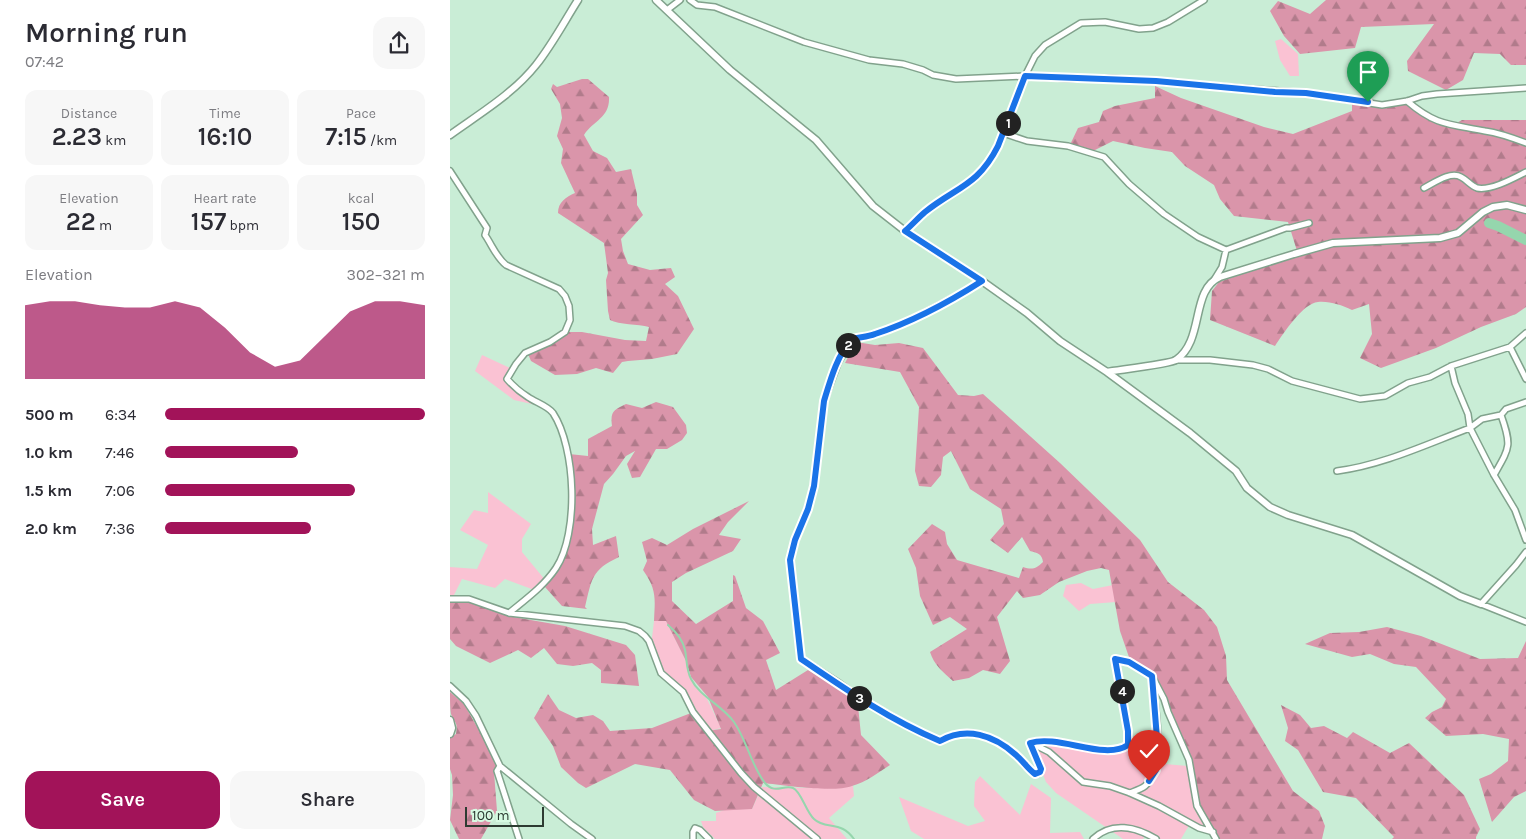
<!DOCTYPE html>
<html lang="en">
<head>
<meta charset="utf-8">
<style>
	body { margin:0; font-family:Karla,sans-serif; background:#f7f7f7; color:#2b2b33; height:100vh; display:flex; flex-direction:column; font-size:19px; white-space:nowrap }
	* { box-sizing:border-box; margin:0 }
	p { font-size:16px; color:#7c7c81 }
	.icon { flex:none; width:28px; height:28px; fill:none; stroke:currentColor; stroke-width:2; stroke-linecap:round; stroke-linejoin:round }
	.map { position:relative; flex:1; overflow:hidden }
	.details { display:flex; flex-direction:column; background:#fff; width:450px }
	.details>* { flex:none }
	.scale { position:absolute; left:15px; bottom:12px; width:79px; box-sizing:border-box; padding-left:5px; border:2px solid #2d3b32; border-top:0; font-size:14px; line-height:18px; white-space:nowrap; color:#2d3b32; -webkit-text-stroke:4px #d7fbe3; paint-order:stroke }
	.pin { position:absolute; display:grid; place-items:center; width:42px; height:42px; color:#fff; margin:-51px -21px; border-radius:50% 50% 50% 0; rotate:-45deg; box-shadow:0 0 5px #0007 }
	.pin .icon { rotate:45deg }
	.km { position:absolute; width:25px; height:25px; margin:-12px; border-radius:50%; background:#222; color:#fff; font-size:14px; line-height:25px; text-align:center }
	.round { display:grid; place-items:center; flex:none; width:52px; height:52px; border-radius:15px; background:#f7f7f7 }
	.summary { display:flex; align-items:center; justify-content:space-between; height:85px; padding:0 25px }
	h1 { font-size:28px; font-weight:600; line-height:38px }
	.stats { display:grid; grid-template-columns:repeat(3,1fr); gap:8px; height:85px; padding:5px 25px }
	.stats div { display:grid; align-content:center; border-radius:12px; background:#f7f7f7; text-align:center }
	.stats b { font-size:25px; font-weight:600 }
	.stats small { font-size:14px; font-weight:400 }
	.stats p { font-size:14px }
	.chart { height:140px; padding:10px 25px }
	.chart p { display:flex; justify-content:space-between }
	.chart svg { width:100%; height:90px; margin-top:5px; fill:#a21359; opacity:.7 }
	.primary-button { display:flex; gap:10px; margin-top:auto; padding:10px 25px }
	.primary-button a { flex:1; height:58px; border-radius:15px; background:#a21359; color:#fff; font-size:20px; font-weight:600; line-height:58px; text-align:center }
	.primary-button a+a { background:#f7f7f7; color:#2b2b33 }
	ul { padding:0 25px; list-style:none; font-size:16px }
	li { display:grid; grid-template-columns:80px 60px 1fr; align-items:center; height:38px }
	li i { height:12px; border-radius:6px; background:#a21359 }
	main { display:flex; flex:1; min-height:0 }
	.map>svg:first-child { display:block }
</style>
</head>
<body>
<main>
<section class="details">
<div class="summary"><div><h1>Morning run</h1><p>07:42</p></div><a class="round"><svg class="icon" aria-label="share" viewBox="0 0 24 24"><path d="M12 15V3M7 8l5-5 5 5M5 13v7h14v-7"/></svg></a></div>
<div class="stats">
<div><p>Distance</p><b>2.23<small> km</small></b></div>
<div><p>Time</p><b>16:10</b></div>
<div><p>Pace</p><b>7:15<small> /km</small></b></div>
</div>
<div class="stats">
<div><p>Elevation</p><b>22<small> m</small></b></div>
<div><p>Heart rate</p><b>157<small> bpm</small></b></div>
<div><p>kcal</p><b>150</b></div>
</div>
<div class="chart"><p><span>Elevation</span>302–321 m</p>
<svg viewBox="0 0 160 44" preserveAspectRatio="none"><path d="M0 44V8L10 6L20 6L30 8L40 9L50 9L60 6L70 9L80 19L90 31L100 38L110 35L120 23L130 11L140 6L150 6L160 8V44z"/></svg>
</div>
<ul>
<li><b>500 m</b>6:34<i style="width:100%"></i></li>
<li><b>1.0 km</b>7:46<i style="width:51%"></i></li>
<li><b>1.5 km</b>7:06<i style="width:73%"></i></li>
<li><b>2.0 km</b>7:36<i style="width:56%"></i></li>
</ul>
<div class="primary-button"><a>Save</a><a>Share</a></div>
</section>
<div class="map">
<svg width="1076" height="839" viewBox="0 0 1076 839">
	<defs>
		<pattern id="forest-firs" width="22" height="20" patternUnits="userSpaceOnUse" patternTransform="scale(1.25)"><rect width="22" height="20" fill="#da95aa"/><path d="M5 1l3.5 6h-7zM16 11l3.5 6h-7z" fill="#b17b8b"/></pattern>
	</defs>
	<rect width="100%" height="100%" fill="#c9edd6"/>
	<!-- grass -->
	<path fill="#fac2d3" d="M831,39l17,15 1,22h-9l-10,-16 -5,-19z
		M32,355l30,14 -5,10 38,28 -31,-7 -39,-29z
		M38,492l43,32 -9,15v13l24,29 -9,10 -32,-12 -10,9 -33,-9 -9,18 -3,-1v-29l27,2 11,-24 -28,-15 14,-20 14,3z
		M631,583l12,6 20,-4 3,17 -26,2 -11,7 -16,-15 3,-11z
		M204,621h12l20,40 5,19 16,19 14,29 -12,3 -25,-42 -21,-18 -11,-33z
		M583,742l81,12 14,-6 28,-4 -3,19 35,3 7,36 13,29 -17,-9 -10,17h-23l-12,-5 -3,5h-20l-67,-46 -10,-11 -16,-39z
		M530,776l40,39 11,-31 20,14 -1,35 30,-1 4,7h-160l-13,-8 -12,-34 69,29 17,-5 -11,-15 1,-24z
		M403,786l1,10 -25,22 18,21h-132l-12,-12 -2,-6h15v-8l11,-4h25l10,-22 52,1z"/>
	<!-- forest -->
	<path fill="url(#forest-firs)" d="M876,0h200v65h-15l-11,-11 -26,-1 -11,27 -17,10 -38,-19 -1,-10 27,-37 -73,3 -6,21 -55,6 -16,-18 -14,-25 8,-10 32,13z
		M132,79h6l21,18c1,21 -15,23 -25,38l9,16 14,7 9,14 15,-3 6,25v11l6,10 -22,24 2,12 5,13 22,6 21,-2 4,9 -10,7 13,12 16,33 -17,25 -25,5 -24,2 -6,1 -9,11 -17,-5 -19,6 -22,1 -24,-14 -3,-7 40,-22h14l43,8 21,1 3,-14c-11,-3 -30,-2 -39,-7l-2,-9 -2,-31 2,-7 -4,-30 -46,-30c0,-11 8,-16 17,-20l-14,-30 2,-14 -6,-13 5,-18 -2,-14 -9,-15 2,-5 4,3z
		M705,86l26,12 83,29 29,7 59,-23v-9l28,2h30l40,23 12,-7h64v187l-10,7 -35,13 -45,21 -55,20 -21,-10 12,-24 -3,-30 -17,6c-11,-5 -22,-9 -34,-8 -15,1 -35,32 -43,44l-65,-26 2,-29 7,-9 79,-28 -10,-32 -54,-6 -14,-17 -6,-14 -29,-19 -13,-14 -27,-4 -32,-7 -22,11 -23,-3 10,-21 21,-6 4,-11 12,-5 40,-8z
		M406,342l19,3 24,-2 24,5 35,47 16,1 9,-2 77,69 80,77 28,42 36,28 13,17 9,29 1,24 66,111 26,20 6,15 -3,13h-107l-10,-20 -25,-79 -25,-59 -24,-18 -11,-32 -11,-61 -8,-2 -14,3 -28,11 -19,13 -17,3 -6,-7 -20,26 13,44 -10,13 -17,-4 -14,8 -16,3c-10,-9 -19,-16 -23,-29l37,-23 -17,-12 -17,8 -13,-29 -4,-28 -8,-19 24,-25 13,8 2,12 10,16 62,18 4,-11c9,3 13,2 20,-5 -1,-8 -5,-9 -13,-11l-8,-14 -14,16 -18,-13 14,-16 -3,-15 -31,-20 -19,-38 -8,6 -2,18 -10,12 -12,-1 -4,-15 4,-64 -19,-35 -55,-9z
		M206,402l17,5 13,18 1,8 -5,7 -15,9h-11l-16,28 -8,1 -5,-14 8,-13 -9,5 -13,18 -9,10 -12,45 1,16 23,-9 3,21c-28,13 -27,22 -34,50l2,2 -25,-3 -17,-19c29,-43 36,-83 24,-133l19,2v-17l24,-13c-2,-15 2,-16 14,-22l16,4z
		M299,501l-21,21 -9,13 22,4 -8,12 -47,22 -14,9v19l24,23 37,-23v-26l2,1 11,32 17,13 17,32 -14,7 10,30 32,-20 16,10 33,16 4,39 29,30c-12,8 -24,17 -38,21 -19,7 -68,-1 -89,-3l-11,26 -37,2 -21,-11 -24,-30 -35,-6 -49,24 -8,-5 -17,-16 -8,-21 -19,-28 14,-24 11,16 17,8 17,-3 10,6 7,10 42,-3 39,-15 16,18 14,-2 -13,-32 -17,-20 -5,-16 -20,-40h-12c1,-23 3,-31 -11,-51l4,-9 -5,-19 10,-4 15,7 26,-16z
		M0,596l58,20 57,10 61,19 9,10 4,31 -38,-3v-13l-9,-7 -19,3 -16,-2 -13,-16 -13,10 -13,-8 -28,13 -34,-17 -6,-7z
		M937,627l34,9 59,23 38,-1 8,-17v150l-12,6 -22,25 -13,-43 12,-5 17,-13 1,-22 -26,-5 -37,2 -21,-18 7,-6 10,-5 4,-8 -30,-32 -22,-3 -24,-10 -18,3 -47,-13 25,-11 29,-1z
		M0,692l14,12 33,58 -3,10 3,39 -16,28h-22l-9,-19 3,-25 -1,-20 -2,-6v-31l6,-4c2,-13 -1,-10 -5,-20 -1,-6 -1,-16 -1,-22z
		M831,705l19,10 11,13 13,-2 23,12 6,-6 37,21 19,-10 55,52 16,34 -4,8v2h-84l2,-2 -38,-39 -33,-6 -25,-42 -13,-9 3,-13z"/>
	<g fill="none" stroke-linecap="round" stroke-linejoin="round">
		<!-- stream -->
		<path stroke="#95d6ad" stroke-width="2" d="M218,625c7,6 15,15 17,25 2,9 1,20 6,29 9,18 31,26 43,43 13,19 17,43 31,61 10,12 19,1 28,5 8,3 13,24 21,31 8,8 19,5 29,10 4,2 8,6 11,10"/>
		<!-- river -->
		<path stroke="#95d6ad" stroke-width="10" d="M1039,223l9,3 28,14"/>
		<!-- minor casing -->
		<g stroke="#81a28c" stroke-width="8">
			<path id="minor" d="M240,0l7,5 18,2 89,35 65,18 34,4 20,6 10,5 23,4 69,-3 49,3 34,-1 198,15 76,12 25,-4 15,-5 15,-2 89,-6
				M217,10l13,-10
				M957,101c29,25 43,23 78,30 14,2 28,7 41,12
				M553,133l24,8 41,5 36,11 25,27 35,30 34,23 28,13 60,-22h4l19,-5
				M0,171l37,57 -2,7c7,10 11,22 21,30l53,24 6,7 4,10 1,14 -5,12 -15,10 -25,11 -9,11 -9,15c6,7 13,13 21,18 7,5 20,9 25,16 23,35 26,120 3,155 -12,18 -30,31 -47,45
				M974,188c10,-5 26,-17 37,-11 6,3 10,9 16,11 14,3 37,-10 49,-16
				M455,231c7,-6 13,-13 20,-19 31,-25 53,-27 73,-66l27,-70 10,-20 10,-11 36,-22 24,-1 34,7 14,-1 15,-6 36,-22
				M764,280l8,-13 4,-17
				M532,281l-18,11 -57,30 -34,13 -21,4 -14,24 -14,38 -10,84 -6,24 -13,32 -5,19 11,99 38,24 22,16 64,36 15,6c27,-15 57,-6 78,16 5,6 12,16 20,17l2,-2 1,-3 -11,-26
				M1060,347l16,32
				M725,360h35l43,5 15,4 24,12 68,18 25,-3 23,-13 22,-6 21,-11 59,-19 16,-14
				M1001,366l4,17 13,31 2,14 24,47 21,35 11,30
				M887,471c46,-6 90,-27 133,-43l12,-9 19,-4 5,-6 20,-7
				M1044,475c16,-28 18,-29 7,-60
				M1076,552l-10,13 -35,39 45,18
				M0,599h19l40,14 116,13 14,5 6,5 4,5 12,32 22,19 10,20 48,61 13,14 63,52
				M0,686l16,15 10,15 24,50 71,58 21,15
				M580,743c29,-10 73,18 98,2v-14l-13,-72 14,3 23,14 12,23 4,13 21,48 8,46 19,33
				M581,743l18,9 34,30 27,4 20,7 29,13 40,22 14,4
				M50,766l-3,5 22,68
				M680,793c5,-2 11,-4 15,-7 22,-17 10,-82 7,-107
				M243,839v-7l2,-4 5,2 9,9
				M643,839c19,-18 43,-12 63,0"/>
		</g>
		<!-- tertiary casing -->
		<g stroke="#81a28c" stroke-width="9">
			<path id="tertiary" d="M206,0l74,70 86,70 57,66 32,25 77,50 45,32 33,28 47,31 83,61 46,38 11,17 23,19 18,8 64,20 108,61 21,8
				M0,135c29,-21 63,-41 86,-70 16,-20 28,-43 42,-65
				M657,372c11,-2 63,-8 69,-12 29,-20 14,-70 44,-83l74,-23 39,-11 107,-5 18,-5 25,-21 10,-5 14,-2 19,5
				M0,720l2,8 -2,6"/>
		</g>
		<!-- minor -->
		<use href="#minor" stroke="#fff" stroke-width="5"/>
		<!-- tertiary -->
		<use href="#tertiary" stroke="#fff" stroke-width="6"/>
	</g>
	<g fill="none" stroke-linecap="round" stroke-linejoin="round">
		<!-- route casing -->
		<g stroke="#fff" stroke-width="10">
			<path id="route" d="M699,781l7,-11 2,-19 -6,-75 -23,-14 -14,-3 13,72v14c-24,16 -69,-11 -98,-2l11,26 -1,3 -5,2c-7,-5 -12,-13 -19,-19 -22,-20 -50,-29 -76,-14 -50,-21 -95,-52 -139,-82l-11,-99 5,-20 13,-31 6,-23 10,-85c6,-20 13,-46 28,-62 8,-2 16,-2 23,-5 37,-12 74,-32 107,-53l-77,-50c7,-6 13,-13 20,-19 31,-25 53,-26 73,-66l27,-70 131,5 119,11 31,1 62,9"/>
		</g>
		<!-- route -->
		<use href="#route" stroke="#1a73e8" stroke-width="6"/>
	</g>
</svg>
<div class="scale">100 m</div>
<div class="pin" style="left:918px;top:102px;background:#1e9e55"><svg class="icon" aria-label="arrive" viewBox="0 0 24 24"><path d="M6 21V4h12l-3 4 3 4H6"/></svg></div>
<div class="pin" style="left:699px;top:781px;background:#d93025"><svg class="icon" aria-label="check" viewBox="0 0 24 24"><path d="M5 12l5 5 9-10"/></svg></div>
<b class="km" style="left:558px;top:123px">1</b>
<b class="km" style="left:398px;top:345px">2</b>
<b class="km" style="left:409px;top:698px">3</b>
<b class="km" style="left:672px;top:691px">4</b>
</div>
</main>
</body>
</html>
